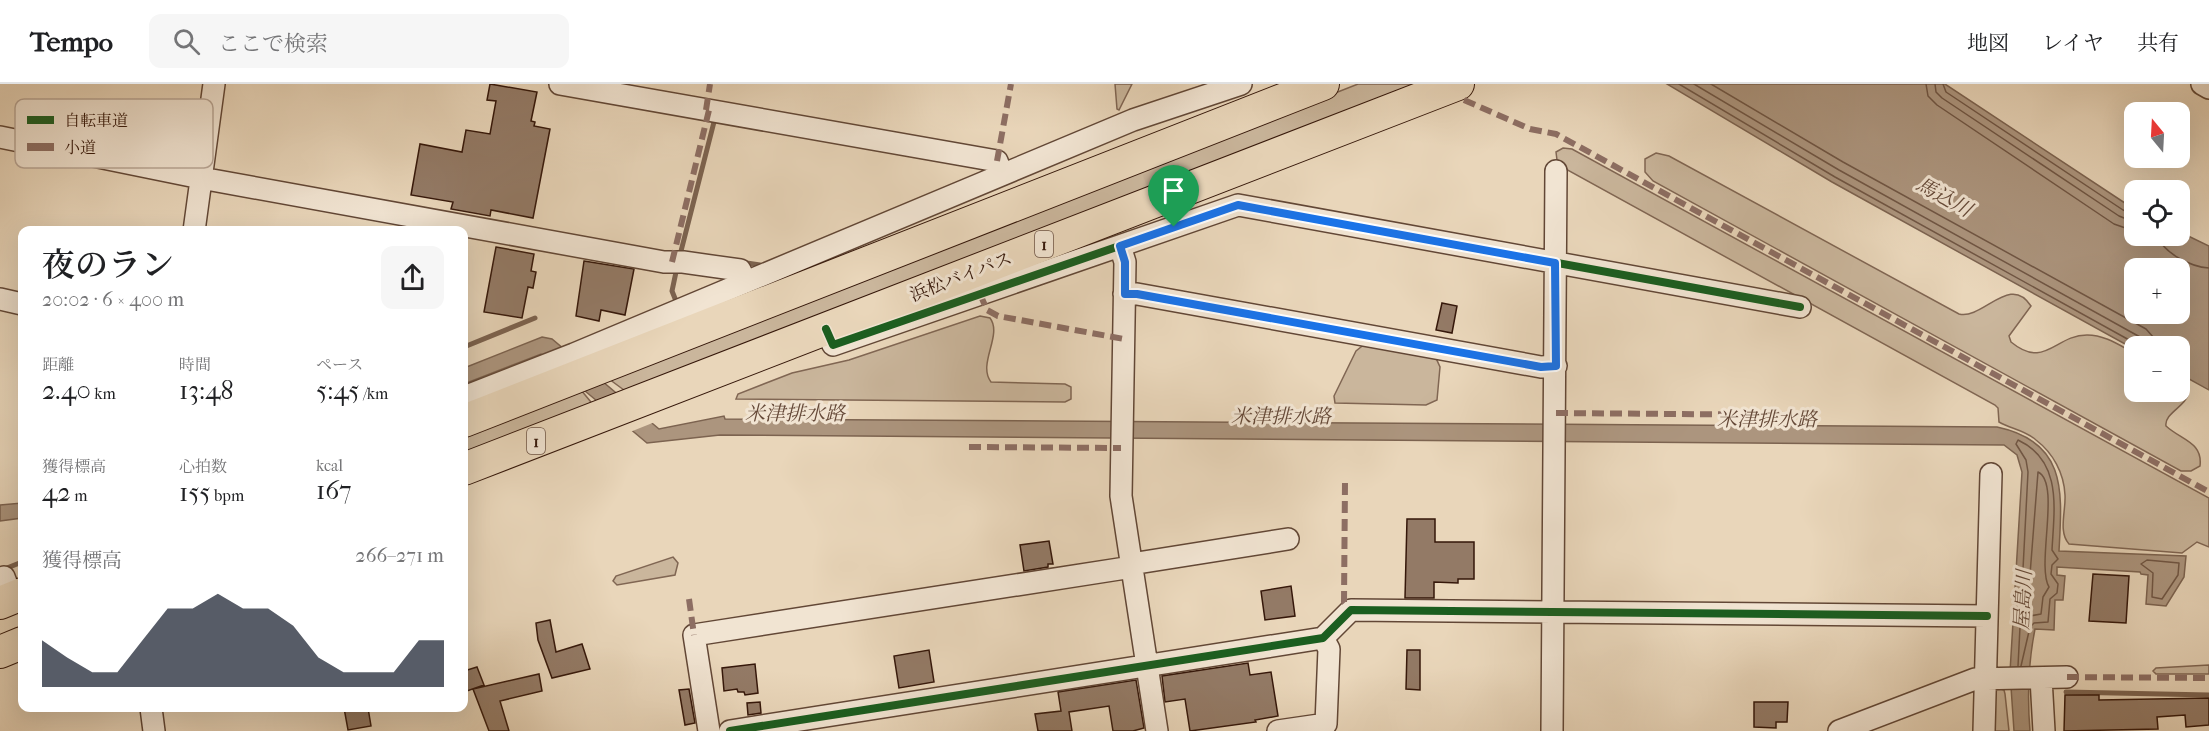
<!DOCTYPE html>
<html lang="ja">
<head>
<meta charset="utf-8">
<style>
	body { margin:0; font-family:"IM FELL French Canon","Noto Serif JP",serif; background:#f6f6f6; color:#202124; height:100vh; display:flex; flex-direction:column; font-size:22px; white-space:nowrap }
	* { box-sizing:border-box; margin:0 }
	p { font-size:20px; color:#757577 }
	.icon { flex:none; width:33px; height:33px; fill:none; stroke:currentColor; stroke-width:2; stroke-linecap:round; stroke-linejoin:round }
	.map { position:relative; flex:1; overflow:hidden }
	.panel { position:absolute; left:18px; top:142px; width:450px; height:486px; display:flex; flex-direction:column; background:#fff; border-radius:12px; box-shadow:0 6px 24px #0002 }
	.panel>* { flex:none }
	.needle { width:39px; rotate:342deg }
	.buttons { position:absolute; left:2124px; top:18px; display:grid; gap:12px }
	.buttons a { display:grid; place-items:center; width:66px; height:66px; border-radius:12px; background:#fff; box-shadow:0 6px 24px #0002; font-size:30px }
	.pin { position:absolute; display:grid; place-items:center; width:51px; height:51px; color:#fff; margin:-62px -26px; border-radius:50% 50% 50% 0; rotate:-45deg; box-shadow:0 0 6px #0007 }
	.pin .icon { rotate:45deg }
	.round { display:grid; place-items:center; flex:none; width:63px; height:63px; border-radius:12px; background:#f6f6f6 }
	.overview { display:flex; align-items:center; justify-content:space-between; height:102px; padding:0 24px }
	h1 { font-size:33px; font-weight:600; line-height:45px }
	.stats { display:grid; grid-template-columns:repeat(3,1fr); gap:9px; height:102px; padding:6px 24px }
	.stats div { display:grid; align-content:center }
	.stats b { font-size:26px; font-weight:600 }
	.stats small { font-size:16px; font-weight:400 }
	.stats p { font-size:16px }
	.chart { height:168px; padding:12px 24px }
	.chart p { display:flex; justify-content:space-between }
	.chart svg { width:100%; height:108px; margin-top:6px; fill:#111827; opacity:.7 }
	header { display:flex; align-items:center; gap:36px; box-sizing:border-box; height:84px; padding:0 30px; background:#fff; border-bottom:2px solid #e0e0e0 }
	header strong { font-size:28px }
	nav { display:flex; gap:33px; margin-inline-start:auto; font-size:21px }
	.search { width:420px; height:54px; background:#f6f6f6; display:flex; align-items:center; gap:15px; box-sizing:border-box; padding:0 21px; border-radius:12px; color:#757577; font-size:22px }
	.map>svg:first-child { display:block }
</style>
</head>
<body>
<header>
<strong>Tempo</strong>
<div class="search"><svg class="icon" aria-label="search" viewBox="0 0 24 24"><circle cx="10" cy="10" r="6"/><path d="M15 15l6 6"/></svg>ここで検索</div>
<nav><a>地図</a><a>レイヤ</a><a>共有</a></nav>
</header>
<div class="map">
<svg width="2209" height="647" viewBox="0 0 2209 647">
	<rect width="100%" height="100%" fill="#e9d6ba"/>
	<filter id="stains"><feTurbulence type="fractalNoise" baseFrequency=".00333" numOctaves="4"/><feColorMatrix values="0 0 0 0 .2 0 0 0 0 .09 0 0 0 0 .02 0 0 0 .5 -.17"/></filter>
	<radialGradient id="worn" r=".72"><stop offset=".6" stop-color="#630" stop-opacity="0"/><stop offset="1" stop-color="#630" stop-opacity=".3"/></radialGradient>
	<!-- green -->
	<path fill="#cab69c" stroke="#806653" stroke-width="1.5" d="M1115,0h17l-13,26 -2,-1z
		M1358,0h66l-796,309 -19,-14z
		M1563,64l9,1 637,349v49l-12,-5 -15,11 -113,-9c-11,-12 -3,-33 -4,-49 -1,-22 -12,-42 -29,-55 -11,-10 -25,-11 -37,-18l-1,-14 -3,-3 -433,-238 -5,-7 -1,-8z
		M1656,69l13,3 290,158c24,6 51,-41 72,-8l-22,30 2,6c34,28 44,-7 76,-7 18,0 32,10 47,18v39h46v-14c26,23 -17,31 -14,48 15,14 37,16 34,40l-9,5h-10l-528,-290 -8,-9v-13z
		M980,232l10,2c13,17 -13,46 1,64l74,2 6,3v12l-6,3 -329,-3 2,-5 54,-21 57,-13z
		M1366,259l69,13 5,11 -3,33 -11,5 -91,-2 -1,-7 22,-45z
		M581,306l14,17 -131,48v-20z
		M673,473l5,6 -3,12 -58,10 -4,-4 3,-5z
		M2209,581v9h-53l-3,-3 3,-3z
		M1997,604l7,2 1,4 4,37h-18l3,-41z"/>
	<!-- water -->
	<path fill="#ac957e" stroke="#7c6350" stroke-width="1.5" fill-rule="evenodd" d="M1667,0h278l189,125v27h46v-4l29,14v144l-29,-16v-28h-46v3l-302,-167zM2180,184v46h-46v-46z
		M542,253l10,2 107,90 65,-13 1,3 1272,8c71,15 65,66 62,124l127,5 -2,21 -18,29 -20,-2 2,-29 -7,-1 -1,-2 -83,-5v8l8,1 -2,24h-8l-1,30 -19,-1c-7,35 -8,66 -5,102h-16l-4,-59 12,-200 -5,-17 -13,-10 -1284,-10 -73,8 -106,-89 -77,30v-16z
		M22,419v15l-22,3v-16z"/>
	<!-- pier -->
	<path fill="#e9d6ba" d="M624,312l31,26 -25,10 -31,-26z"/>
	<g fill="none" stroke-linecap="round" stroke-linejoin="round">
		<!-- shore -->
		<path stroke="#705644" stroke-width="1.5" d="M1679,0l156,93 305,169
			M1694,0l145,86 301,167 8,9
			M1711,0l132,78 303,167 8,9 3,8
			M1926,0l2,12 9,9 177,119 20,7
			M1935,0l1,8 6,6 177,118 15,6
			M1943,0l3,8 177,118 11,4
			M2158,152c5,17 33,31 51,32
			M2038,388c23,11 -2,93 11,115l-6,10 -2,17 -11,2 -3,-3z
			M2147,476l32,3 -1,12 -16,24 -10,-2 1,-24 -12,-9z
			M2018,582l10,-194 -2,-12 -10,-16 2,-4c45,21 36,70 34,110l6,9 -6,6 -1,9 7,10 -1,9 -7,6 -2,23 -14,1 -4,4 -9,39"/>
		<!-- stream -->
		<path stroke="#7c6350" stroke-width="5" d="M680,171l35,-137
			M740,178l20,3
			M676,217l-4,-10 4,-19
			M464,263l71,-29
			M2,486l20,-8
			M2066,608l143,3"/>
	</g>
	<!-- building -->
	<path fill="#937a66" stroke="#35170a" stroke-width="1.5" d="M490,0l47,8 -6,29 4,1 -1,4 16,3 -17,89 -42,-8 -1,6 -39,-7 2,-7 -42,-7 9,-51 42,8 4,-22 24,4 6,-33 -9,-1z
		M496,163l38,7 -3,17 5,1 -3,16 -5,-1 -6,31 -38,-6z
		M584,177l50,8 -9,46 -24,-5 -2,11 -23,-5z
		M1442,219l15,3 -5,27 -16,-3z
		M1407,435h28v23h39v37h-16v4l-24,-1v16h-29z
		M1049,457l4,23h-5v3l-24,4 -4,-26z
		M2093,490l36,2 -3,47 -37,-2z
		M1291,502l4,30 -30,4 -4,-29z
		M550,536l6,32 26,-8 8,25 -38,9 -14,-38 -2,-17z
		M929,566l5,32 -35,6 -5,-32z
		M1407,566h13v40l-14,-1z
		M1248,579l2,12 21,-3 7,44 -23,4 1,2 -66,9 -5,-32 -20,3 -3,-26z
		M755,580l3,29 -13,2 -1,-3h-6l-1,-3 -13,2 -2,-23z
		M477,583l7,18 -20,7v-21z
		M539,590l3,17 -42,10 9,30h-20l-16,-42z
		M1136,596l8,48 -11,3h-20l-4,-25 -40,6 3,19h-34l-3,-17 26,-3 -3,-19z
		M689,605l6,34 -10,2 -6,-35z
		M2065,611h34v5l110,-2v27l-23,2 -1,-12 -28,2 1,12 -94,2z
		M760,618l1,11 -13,2 -1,-12z
		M1754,618h34l-1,20h-11v6l-22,-1z
		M344,624h24l3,18 -23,4z"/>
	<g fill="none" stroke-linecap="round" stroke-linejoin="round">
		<!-- minor-tunnel -->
		<path stroke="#c5b097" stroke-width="21" stroke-dasharray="21 10" stroke-linecap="butt" d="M1141,58l26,66"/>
		<!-- minor casing -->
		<g stroke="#624736" stroke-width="24">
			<path id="minor" d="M560,0l437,77 5,13
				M2202,0l7,4
				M0,53l201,41 463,84h19l57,8 6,12
				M194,147l20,-147
				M1120,162l5,16 -4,234 36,235
				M1124,210h13l404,73 15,-1
				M0,215l22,5
				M826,245l7,16 405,-140 562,102
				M464,313l110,-43 559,-234 108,-36
				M1131,480l157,-25
				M0,495l4,-2 8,21
				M2041,594l3,53
				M151,624l3,23
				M709,647l-15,-96 438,-68
				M730,647l593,-93 28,-28 636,6
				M1278,647l48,-7 3,-75 -6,-11
				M1552,647l4,-560
				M1839,647l136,-52 92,-2
				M1984,647l7,-257"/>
		</g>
		<!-- highway casing -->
		<g stroke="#35170a" stroke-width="34">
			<path id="highway" d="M464,337l859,-337
				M464,385l994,-385
				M0,519l22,-9
				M0,568l22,-9"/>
		</g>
		<!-- minor -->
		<use href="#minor" stroke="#f1e4d2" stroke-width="21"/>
		<!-- highway -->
		<use href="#highway" stroke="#e9d6ba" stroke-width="32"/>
		<!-- quiet -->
		<path stroke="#8d6e63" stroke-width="6" stroke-dasharray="12 6" stroke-linecap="butt" d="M1464,16l66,29 26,5 653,358
			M706,26l4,-26
			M997,77l14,-77
			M672,178l37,-152
			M980,210l7,16 11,6 126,23
			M1556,329l243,2
			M969,363l152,1
			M1345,399l-1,119 7,8
			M689,515l5,36
			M2067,593l142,1"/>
		<!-- cycleway casing -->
		<g stroke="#f1e4d2" stroke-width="11">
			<path id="cycleway" d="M826,245l7,16 405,-140 562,102
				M730,647l593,-93 28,-28 636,6"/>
		</g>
		<!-- cycleway -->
		<use href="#cycleway" stroke="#1b5e20" stroke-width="8"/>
	</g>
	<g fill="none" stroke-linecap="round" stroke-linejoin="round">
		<!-- route casing -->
		<g stroke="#fff" stroke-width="12">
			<path id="route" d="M1238,121l317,58 1,103 -15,1 -404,-73h-12v-32l-5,-16z"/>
		</g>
		<!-- route -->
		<use href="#route" stroke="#1a73e8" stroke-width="8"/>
	</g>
	<g text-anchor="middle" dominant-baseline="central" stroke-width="6" stroke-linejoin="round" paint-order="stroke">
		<!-- shield labels -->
		<g fill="#f1e4d2" stroke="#6d5446" stroke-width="1.5">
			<rect x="1035" y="147" width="18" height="26" rx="4.5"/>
			<rect x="527" y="344" width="18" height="26" rx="4.5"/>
		</g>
		<g font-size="16" font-weight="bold" fill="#35170a">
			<text x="1044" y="160">1</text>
			<text x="536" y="357">1</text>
		</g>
		<!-- street labels -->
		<g font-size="18" fill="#35170a" stroke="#f1e4d2">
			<text transform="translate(961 193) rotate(-21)">浜松バイパス</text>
		</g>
		<!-- water labels -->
		<g font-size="20" font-style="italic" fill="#654938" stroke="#f1e4d2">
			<text transform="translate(1944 113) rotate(29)">馬込川</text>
			<text x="795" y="329">米津排水路</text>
			<text x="1281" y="332">米津排水路</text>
			<text x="1767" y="335">米津排水路</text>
			<text transform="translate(2023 516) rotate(-87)">屋島川</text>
		</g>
	</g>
	<!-- legend -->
	<rect x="15" y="15" width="198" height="69" rx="9" fill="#f1e4d2" stroke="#b9a696" stroke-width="1.5"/>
	<rect x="27" y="32" width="27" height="8" fill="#1b5e20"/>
	<rect x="27" y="59" width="27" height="8" fill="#8d6e63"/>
	<g font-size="16" fill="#35170a">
		<text x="64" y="42">自転車道</text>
		<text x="64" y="69">小道</text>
	</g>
	<rect width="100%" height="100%" filter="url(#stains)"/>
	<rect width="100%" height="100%" fill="url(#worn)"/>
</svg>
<div class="buttons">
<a><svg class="needle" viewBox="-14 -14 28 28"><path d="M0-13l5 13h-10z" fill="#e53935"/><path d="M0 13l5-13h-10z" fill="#757577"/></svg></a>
<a><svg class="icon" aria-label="locate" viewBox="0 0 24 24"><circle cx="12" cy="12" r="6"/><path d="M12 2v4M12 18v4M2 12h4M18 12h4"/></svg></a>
<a>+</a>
<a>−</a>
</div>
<div class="pin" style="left:1174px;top:143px;background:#1e9e55"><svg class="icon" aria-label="arrive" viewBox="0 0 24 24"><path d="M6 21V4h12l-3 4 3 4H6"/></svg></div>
<section class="panel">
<div class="overview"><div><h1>夜のラン</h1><p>20:02 · 6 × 400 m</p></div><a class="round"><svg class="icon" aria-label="share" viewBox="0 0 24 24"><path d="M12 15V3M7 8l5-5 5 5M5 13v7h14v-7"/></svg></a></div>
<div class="stats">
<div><p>距離</p><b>2.40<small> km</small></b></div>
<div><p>時間</p><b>13:48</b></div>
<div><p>ペース</p><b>5:45<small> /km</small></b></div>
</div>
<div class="stats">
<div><p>獲得標高</p><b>42<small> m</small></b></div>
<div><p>心拍数</p><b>155<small> bpm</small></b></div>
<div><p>kcal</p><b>167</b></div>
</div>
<div class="chart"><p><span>獲得標高</span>266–271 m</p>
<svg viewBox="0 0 160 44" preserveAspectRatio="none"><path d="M0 44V25L10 32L20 38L30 38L40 25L50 12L60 12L70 6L80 12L90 12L100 19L110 32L120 38L130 38L140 38L150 25L160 25V44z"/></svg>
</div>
</section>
</div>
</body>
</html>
